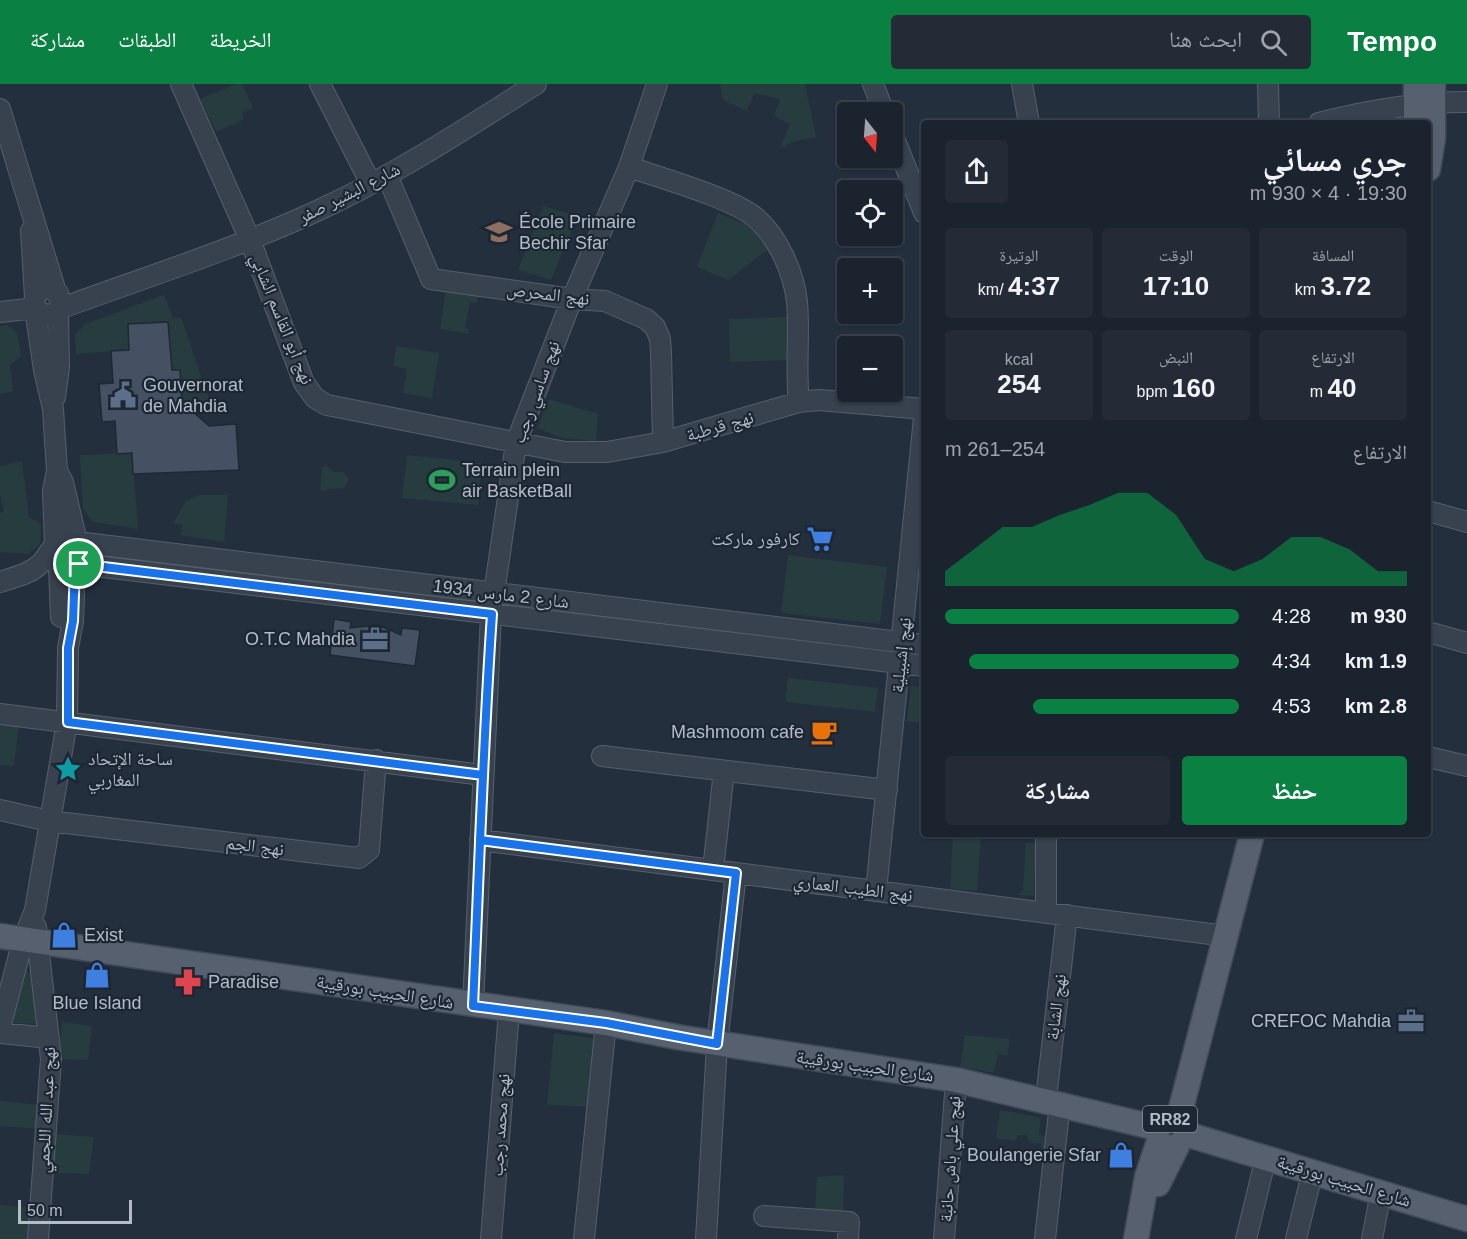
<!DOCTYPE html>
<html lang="ar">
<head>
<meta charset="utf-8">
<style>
	body { margin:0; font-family:Helvetica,"Noto Naskh Arabic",sans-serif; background:#242b36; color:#f1f3f6; direction:rtl; height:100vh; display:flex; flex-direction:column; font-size:22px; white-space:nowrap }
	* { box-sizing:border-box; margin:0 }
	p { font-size:20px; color:#a0a4aa }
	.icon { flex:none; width:33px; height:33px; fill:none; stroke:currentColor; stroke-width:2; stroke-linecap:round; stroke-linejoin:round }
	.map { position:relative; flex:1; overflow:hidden; direction:ltr }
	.details { position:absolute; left:921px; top:36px; width:510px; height:717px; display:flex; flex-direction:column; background:#1b232e; border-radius:6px; box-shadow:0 2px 4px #0004,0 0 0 2px #39404a; direction:rtl }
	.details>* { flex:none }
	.needle { width:39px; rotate:163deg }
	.tools { position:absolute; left:837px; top:18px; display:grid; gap:12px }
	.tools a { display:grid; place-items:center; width:66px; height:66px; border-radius:6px; background:#1b232e; box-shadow:0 2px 4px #0004,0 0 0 2px #39404a; font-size:30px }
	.scale { position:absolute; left:18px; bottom:15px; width:114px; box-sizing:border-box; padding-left:6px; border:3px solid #b4bcc9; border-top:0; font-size:16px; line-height:21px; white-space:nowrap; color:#b4bcc9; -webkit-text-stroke:4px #1d2633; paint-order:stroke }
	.pin { position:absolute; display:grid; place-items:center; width:51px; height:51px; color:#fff; margin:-26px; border:3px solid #fff; border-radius:50%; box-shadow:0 2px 6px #0007 }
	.round { display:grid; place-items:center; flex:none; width:63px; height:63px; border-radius:6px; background:#242b36 }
	.headline { display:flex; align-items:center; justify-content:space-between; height:102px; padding:0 24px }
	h1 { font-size:33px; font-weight:700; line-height:45px }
	.stats { display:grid; grid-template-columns:repeat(3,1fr); gap:9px; height:102px; padding:6px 24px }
	.stats div { display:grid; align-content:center; border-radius:6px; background:#242b36; text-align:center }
	.stats b { font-size:26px; font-weight:700 }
	.stats small { font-size:16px; font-weight:400 }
	.stats p { font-size:16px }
	.chart { height:168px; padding:12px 24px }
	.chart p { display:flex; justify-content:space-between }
	.chart svg { width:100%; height:108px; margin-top:6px; fill:#0b8043; opacity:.7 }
	.cta { display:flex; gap:12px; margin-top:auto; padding:12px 24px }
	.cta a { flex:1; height:69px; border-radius:6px; background:#0b8043; color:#fff; font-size:24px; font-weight:700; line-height:69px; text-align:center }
	.cta a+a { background:#242b36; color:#f1f3f6 }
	ul { padding:0 24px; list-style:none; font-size:20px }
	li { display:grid; grid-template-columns:96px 72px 1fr; align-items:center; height:45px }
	li i { height:15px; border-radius:8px; background:#0b8043 }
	header { display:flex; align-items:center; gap:36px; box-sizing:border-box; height:84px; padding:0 30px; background:#0b8043; color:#fff }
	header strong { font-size:28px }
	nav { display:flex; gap:33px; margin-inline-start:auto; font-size:21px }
	.search { width:420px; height:54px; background:#242b36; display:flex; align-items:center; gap:15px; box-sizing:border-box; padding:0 21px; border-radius:6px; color:#a0a4aa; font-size:22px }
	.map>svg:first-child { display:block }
</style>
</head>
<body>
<header>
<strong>Tempo</strong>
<div class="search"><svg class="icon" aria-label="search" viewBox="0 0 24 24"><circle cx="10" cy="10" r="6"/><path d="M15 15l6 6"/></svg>ابحث هنا</div>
<nav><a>الخريطة</a><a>الطبقات</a><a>مشاركة</a></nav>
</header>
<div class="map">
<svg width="1467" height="1155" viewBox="0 0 1467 1155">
	<rect width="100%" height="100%" fill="#242f3e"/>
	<!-- green -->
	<path fill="#263c3f" d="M237,0h5l11,24 -11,5 2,7 -28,12 -16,-33z
		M720,0h85l11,53 -24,5 -12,6 10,-24 -16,-8 6,-17 -25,-6 -8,18 -24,-11z
		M543,122l35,10 -27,64 -33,-10z
		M718,129l40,16 10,20 -40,31 -31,-13z
		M446,206l32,4 -1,9 -7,-1 -5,26 4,1 -1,5 -28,-5z
		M164,211l9,24 8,-2 29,86 -20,7 -8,-8 -2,-32h-8l-4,-48 -40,3 1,25 -53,4 -1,-19 10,-11z
		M787,233l1,43 -58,2 -1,-43z
		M7,241l10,7 4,24 -11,9 3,26 -13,3v-68z
		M396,262l43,7 -7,45 -29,-5 4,-24 -14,-3z
		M549,315l49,15 -2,27 -34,-3 -25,-10z
		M132,369l6,76 -46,-7 -9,-14 -3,-53z
		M407,371l75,8 -4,42 -76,-7z
		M22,377l7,56 12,7 -1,20 -12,10 -28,-2v-39l4,-1 -4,-18v-28z
		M327,382l7,6h9l6,6 -5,10 -16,1 -3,3 -5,-3 2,-22z
		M200,411h28l-4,47 -43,-7 2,-10 -10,-1 13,-23z
		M788,471l99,12 -7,57 -99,-11z
		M788,594l90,10 -3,24 -90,-10z
		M911,602l13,2v35l-17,-2z
		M0,638l19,3 -5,41 -14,-1z
		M953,750h28l-4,57 -27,-2z
		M1026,759h10l-2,53 -16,-1 5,-5z
		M27,887l3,3 8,39 -3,11 -22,-1v-9l11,-42z
		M62,938l30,4 -4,34 -29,-1z
		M554,949l38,5 5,4 -6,65 -44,-2z
		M965,951l45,4 -3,17 -9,-2 -4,19 -34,-6z
		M0,1017l42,4 -2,24 -40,-3z
		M1000,1026l41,8 -2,17 10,2 -2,19 -7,-1 2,-11 -12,-1 -4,-8h-7l-4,6 -19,-3z
		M53,1050l41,3 -5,37 -38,-1z
		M844,1091l-1,42 -28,-2 2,-38z
		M0,1121l34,3 -4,31h-30z"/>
	<!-- building -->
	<path fill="#455162" stroke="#1f2835" stroke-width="1.5" d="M168,238l4,48h8l2,32 27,24 27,-2 3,46 -106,4 -1,-21 -15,1 -2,-33 -13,1 -3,-38 14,-1 -2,-32 18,-1 -1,-26z
		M334,535l17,3 -1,6 28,-3 23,10 1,-7 18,2 -5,36 -85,-11z"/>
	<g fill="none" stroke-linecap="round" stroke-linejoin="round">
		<!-- minor casing -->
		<g stroke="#565f6c" stroke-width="22">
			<path id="minor" d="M181,0l69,156 54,143 11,15 12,7 238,47h42l56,-10 136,-40 20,-2 105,9
				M320,0l51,100
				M873,0l11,28
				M1022,0l7,39
				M1268,0l1,39
				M0,25l56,183
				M1319,39c50,-13 96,-21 148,-21
				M892,49l32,80
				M629,83c32,11 103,31 127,51 22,19 38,55 41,84 3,34 -2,67 2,100
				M387,91l44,104 141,20 33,2 41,18 9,8 5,12 1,13 2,90
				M31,147l4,66
				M36,225l9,6 11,-2 5,-8 -3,-12c-10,-8 -22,-4 -24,9l10,68 9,39 4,62 -4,20 2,53
				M59,225c87,-32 176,-60 260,-99 76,-35 146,-81 217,-126
				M0,228l36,-4
				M55,313l4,-30 -1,-57
				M57,387l6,11 14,60 847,103
				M1428,427l39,11
				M52,468l2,10 13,7 10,-3 5,-9
				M79,480l845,102
				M59,483l2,50
				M0,498c14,-5 28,-7 39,-17 10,-8 13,-23 26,-26
				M1428,548l39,11
				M0,630l483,61
				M602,672l285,34
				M1428,673l39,9
				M0,726l49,11 310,37 10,-8 7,-90
				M480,756l746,96
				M713,786l11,-99
				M876,807l48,-473
				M1046,829v-79
				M36,843l15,132 -13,180
				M473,922l18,-392 25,-171 56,-144 57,-132 28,-83
				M0,944l23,-88 12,-30 32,-188 1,-74 5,-27 2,-54
				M0,949l49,5
				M1046,1015l21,-184
				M764,1132l85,6 -1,17
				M491,1155l18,-228
				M584,1155l22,-216
				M706,1155l11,-195 19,-171
				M944,1155l12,-159
				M1045,1155l15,-136
				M1246,1155l20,-82
				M1296,1155l17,-69
				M1372,1155l9,-47"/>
		</g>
		<!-- major casing -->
		<g stroke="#414a57" stroke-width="27">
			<path id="major" d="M1416,0v39
				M1428,85l5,-31v-54
				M0,852l606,87 71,14 279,43 201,48
				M1178,1036l74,-286
				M1186,1050l281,85
				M1158,1100l19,-38
				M1136,1155l11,-62 12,-36"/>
		</g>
		<!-- minor -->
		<use href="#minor" stroke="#38414e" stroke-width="20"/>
		<!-- major -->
		<use href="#major" stroke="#56606e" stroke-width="24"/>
	</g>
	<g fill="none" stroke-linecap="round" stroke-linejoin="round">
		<!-- route casing -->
		<g stroke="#fff" stroke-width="12">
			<path id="route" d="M79,480l413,50c-9,130 -13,261 -19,392l133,17 111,21 19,-171 -256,-33 3,-65 -415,-53v-74l5,-27 2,-54 4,-3"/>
		</g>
		<!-- route -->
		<use href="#route" stroke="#1a73e8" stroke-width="8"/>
	</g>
	<!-- icons -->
	<defs>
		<g id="school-bare" transform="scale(2.07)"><path d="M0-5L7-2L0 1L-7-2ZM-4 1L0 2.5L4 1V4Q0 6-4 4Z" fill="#8d6e63" stroke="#1d2633" stroke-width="2.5" paint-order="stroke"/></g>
		<g id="civic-bare" transform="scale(2.07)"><path d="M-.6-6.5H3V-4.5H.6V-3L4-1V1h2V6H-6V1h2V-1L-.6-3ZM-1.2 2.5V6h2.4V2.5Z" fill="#5c6f8a" stroke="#1d2633" stroke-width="2.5" paint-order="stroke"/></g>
		<g id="stadium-bare" transform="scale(2.07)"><path d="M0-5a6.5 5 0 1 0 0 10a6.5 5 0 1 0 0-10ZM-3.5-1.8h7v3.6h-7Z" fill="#2e9e5b" stroke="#1d2633" stroke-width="2.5" paint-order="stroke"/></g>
		<g id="supermarket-bare" transform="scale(2.07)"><path d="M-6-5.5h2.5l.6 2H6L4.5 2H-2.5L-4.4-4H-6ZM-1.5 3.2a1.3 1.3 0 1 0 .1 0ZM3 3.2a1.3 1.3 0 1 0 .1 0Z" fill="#3f7fe0" stroke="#1d2633" stroke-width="2.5" paint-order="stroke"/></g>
		<g id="office-bare" transform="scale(2.07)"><path d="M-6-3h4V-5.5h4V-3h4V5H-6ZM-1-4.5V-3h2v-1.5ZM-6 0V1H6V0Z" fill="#5c6f8a" stroke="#1d2633" stroke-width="2.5" paint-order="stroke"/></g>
		<g id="cafe-bare" transform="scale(2.07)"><path d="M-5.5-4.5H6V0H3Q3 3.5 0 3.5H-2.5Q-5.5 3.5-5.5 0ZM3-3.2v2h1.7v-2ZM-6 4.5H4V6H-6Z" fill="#e8710a" stroke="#1d2633" stroke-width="2.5" paint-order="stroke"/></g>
		<g id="sight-bare" transform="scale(2.07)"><path d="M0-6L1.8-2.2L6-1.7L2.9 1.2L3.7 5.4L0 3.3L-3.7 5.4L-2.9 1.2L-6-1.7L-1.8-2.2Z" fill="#0f9aa8" stroke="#1d2633" stroke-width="2.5" paint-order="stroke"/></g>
		<g id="shop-bare" transform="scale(2.07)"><path d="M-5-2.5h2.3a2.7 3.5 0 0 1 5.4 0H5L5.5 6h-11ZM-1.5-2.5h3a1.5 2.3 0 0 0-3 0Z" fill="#3f7fe0" stroke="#1d2633" stroke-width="2.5" paint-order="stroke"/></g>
		<g id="pharmacy-bare" transform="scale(2.07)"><path d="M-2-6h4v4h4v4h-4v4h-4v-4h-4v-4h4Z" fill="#e0444e" stroke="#1d2633" stroke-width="2.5" paint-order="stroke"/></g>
	</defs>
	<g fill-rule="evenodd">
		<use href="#school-bare" x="499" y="148"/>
		<use href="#civic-bare" x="123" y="311"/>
		<use href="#stadium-bare" x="442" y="396"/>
		<use href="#supermarket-bare" x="820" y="455"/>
		<use href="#office-bare" x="375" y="555"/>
		<use href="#cafe-bare" x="824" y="648"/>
		<use href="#sight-bare" x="68" y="685"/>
		<use href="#shop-bare" x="64" y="851"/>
		<use href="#shop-bare" x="97" y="891"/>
		<use href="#pharmacy-bare" x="188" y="898"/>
		<use href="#office-bare" x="1411" y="937"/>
		<use href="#shop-bare" x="1121" y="1071"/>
	</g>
	<g text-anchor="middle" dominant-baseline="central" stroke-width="4.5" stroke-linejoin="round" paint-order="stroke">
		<!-- shield labels -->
		<rect fill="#1d2633" stroke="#878f9c" stroke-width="1.5" x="1143" y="1022" width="54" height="26" rx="4.5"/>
		<g font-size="16" font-weight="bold" fill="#b4bcc9">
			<text x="1170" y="1035">RR82</text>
		</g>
		<!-- street labels -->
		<g font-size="18" fill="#b4bcc9" stroke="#1d2633">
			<text transform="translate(349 109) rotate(-27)">شارع البشير صفر</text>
			<text transform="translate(548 210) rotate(7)">نهج المحرص</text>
			<text transform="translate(282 235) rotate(68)">نهج أبو القاسم الشابي</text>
			<text transform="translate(536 308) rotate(-70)">نهج ساسي رجب</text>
			<text transform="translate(720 342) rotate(-16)">نهج قرطبة</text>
			<text transform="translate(501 510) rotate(7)">شارع 2 مارس 1934</text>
			<text transform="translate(901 571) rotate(-84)">نهج إشبيلية</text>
			<text transform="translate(255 762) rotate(7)">نهج الجم</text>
			<text transform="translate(853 804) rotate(7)">نهج الطيب العماري</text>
			<text transform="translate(385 908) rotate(9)">شارع الحبيب بورقيبة</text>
			<text transform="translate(1056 923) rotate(-83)">نهج الشابة</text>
			<text transform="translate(865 982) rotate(8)">شارع الحبيب بورقيبة</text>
			<text transform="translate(46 1026) rotate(-87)">نهج عبد الله اللجمي</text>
			<text transform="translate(500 1041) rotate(-86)">نهج محمد رجب</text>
			<text transform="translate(950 1075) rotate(-86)">نهج علي باش حانبة</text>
			<text transform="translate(1344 1097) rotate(17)">شارع الحبيب بورقيبة</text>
		</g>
		<!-- poi labels -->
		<g font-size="18" fill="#b4bcc9" stroke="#1d2633" text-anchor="start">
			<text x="519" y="138">École Primaire<tspan x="519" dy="21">Bechir Sfar</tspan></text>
			<text x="143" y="301">Gouvernorat<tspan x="143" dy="21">de Mahdia</tspan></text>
			<text x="462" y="386">Terrain plein<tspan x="462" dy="21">air BasketBall</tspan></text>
			<text x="800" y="455" text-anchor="end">كارفور ماركت</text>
			<text x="355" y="555" text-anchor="end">O.T.C Mahdia</text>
			<text x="804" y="648" text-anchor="end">Mashmoom cafe</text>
			<text x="88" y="675">ساحة الإتحاد<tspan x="88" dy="21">المغاربي</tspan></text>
			<text x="84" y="851">Exist</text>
			<text x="208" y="898">Paradise</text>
			<text x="97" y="919" text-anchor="middle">Blue Island</text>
			<text x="1391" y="937" text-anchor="end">CREFOC Mahdia</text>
			<text x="1101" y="1071" text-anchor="end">Boulangerie Sfar</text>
		</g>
	</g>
</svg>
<div class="tools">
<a><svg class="needle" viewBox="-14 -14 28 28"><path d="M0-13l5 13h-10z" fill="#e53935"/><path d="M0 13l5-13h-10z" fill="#a0a4aa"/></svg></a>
<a><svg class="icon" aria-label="locate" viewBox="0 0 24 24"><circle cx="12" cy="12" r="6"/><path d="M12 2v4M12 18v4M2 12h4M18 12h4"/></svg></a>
<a>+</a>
<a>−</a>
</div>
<div class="scale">50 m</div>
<div class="pin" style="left:79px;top:480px;background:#1e9e55"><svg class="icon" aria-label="arrive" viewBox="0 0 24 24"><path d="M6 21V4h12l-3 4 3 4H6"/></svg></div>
<section class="details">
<div class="headline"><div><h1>جري مسائي</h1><p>19:30 · 4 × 930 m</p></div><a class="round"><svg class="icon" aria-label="share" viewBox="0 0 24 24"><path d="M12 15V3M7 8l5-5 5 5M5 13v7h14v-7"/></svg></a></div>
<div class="stats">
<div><p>المسافة</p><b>3.72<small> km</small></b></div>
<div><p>الوقت</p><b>17:10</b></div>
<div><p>الوتيرة</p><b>4:37<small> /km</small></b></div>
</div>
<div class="stats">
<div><p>الارتفاع</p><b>40<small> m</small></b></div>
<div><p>النبض</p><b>160<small> bpm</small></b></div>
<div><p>kcal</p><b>254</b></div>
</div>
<div class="chart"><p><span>الارتفاع</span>254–261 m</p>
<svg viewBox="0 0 160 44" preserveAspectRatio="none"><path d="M0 44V38L10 29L20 20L30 20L40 15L50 11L60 6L70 6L80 15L90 33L100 38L110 33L120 24L130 24L140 29L150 38L160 38V44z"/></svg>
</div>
<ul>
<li><b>930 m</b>4:28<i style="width:100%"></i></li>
<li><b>1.9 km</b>4:34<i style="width:92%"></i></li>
<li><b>2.8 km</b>4:53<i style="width:70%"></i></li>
</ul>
<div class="cta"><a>حفظ</a><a>مشاركة</a></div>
</section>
</div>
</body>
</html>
